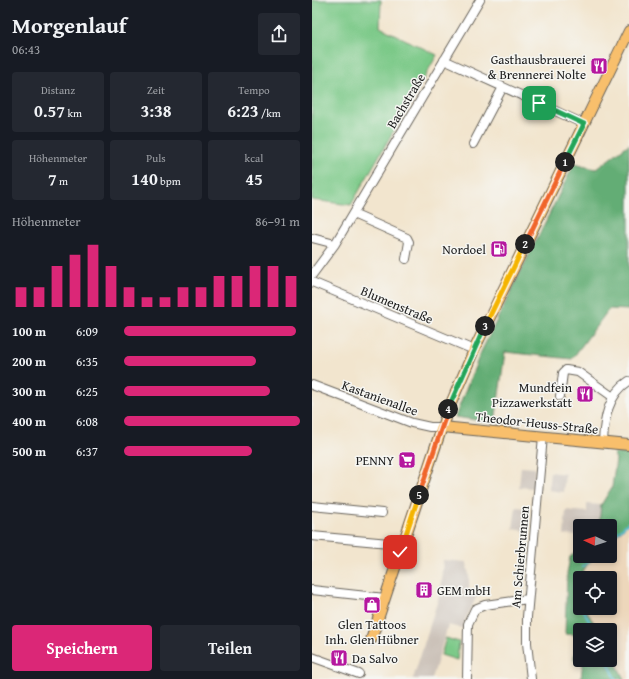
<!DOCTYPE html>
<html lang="de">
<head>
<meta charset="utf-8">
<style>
	body { margin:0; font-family:"Gentium Book Plus",serif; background:#242831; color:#f1f3f6; height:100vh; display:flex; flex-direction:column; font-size:15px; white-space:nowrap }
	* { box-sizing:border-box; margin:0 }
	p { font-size:13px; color:#9ea1a6 }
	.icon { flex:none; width:22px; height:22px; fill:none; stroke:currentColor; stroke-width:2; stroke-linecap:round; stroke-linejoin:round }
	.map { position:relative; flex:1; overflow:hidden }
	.drawer { display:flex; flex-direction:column; background:#171b24; width:312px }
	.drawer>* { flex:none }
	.needle { width:26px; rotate:274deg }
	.controls { position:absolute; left:261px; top:519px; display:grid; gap:8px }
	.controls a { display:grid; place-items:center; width:44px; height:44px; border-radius:4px; background:#171b24; box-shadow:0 2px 6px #0003; font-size:20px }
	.pin { position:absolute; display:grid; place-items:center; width:34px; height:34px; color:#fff; margin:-17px; border-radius:8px; box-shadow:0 2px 6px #0006 }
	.km { position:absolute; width:20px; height:20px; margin:-10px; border-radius:50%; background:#222; color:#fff; font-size:11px; line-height:20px; text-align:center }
	.round { display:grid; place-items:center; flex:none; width:42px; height:42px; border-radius:4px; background:#242831 }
	.summary { display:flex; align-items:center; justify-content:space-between; height:68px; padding:0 12px }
	h1 { font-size:22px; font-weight:800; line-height:30px }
	.stats { display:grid; grid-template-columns:repeat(3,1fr); gap:6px; height:68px; padding:4px 12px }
	.stats div { display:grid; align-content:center; border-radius:4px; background:#242831; text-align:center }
	.stats b { font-size:17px; font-weight:800 }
	.stats small { font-size:11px; font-weight:400 }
	.stats p { font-size:11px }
	.chart { height:112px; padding:8px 12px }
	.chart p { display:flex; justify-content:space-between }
	.chart svg { width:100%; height:72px; margin-top:4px; stroke:#db2777; stroke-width:6 }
	.cta { display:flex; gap:8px; margin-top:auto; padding:8px 12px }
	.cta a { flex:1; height:46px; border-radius:4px; background:#db2777; color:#fff; font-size:16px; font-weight:800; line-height:46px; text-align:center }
	.cta a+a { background:#242831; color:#f1f3f6 }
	ul { padding:0 12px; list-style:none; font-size:13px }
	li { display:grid; grid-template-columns:64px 48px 1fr; align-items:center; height:30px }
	li i { height:10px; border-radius:5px; background:#db2777 }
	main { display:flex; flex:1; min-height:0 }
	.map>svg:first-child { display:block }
</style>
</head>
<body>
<main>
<section class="drawer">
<div class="summary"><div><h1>Morgenlauf</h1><p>06:43</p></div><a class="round"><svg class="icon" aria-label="share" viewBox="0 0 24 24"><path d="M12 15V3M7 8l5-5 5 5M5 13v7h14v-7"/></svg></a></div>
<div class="stats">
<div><p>Distanz</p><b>0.57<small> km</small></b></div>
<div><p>Zeit</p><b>3:38</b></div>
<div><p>Tempo</p><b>6:23<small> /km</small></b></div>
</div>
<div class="stats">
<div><p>Höhenmeter</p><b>7<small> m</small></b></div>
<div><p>Puls</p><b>140<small> bpm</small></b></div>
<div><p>kcal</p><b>45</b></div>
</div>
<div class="chart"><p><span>Höhenmeter</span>86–91 m</p>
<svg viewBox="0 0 160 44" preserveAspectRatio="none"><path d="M5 44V32M15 44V32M25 44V19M35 44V12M45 44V6M55 44V19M65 44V32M75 44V38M85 44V38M95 44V32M105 44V32M115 44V25M125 44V25M135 44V19M145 44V19M155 44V25"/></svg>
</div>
<ul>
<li><b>100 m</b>6:09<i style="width:98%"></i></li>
<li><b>200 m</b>6:35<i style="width:75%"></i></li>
<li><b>300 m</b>6:25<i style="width:83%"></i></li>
<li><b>400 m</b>6:08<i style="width:100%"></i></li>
<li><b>500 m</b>6:37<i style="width:73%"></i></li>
</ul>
<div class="cta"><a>Speichern</a><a>Teilen</a></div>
</section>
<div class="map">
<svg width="317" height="679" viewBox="0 0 317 679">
	<rect width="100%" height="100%" fill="#f6f6f2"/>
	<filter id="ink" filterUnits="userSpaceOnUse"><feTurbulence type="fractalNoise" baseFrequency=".025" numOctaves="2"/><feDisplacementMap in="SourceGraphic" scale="8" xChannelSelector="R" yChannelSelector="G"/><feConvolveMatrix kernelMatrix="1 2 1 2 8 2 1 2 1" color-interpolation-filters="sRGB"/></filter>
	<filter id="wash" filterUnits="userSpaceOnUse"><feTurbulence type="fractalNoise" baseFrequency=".012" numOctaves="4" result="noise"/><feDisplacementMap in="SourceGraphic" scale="16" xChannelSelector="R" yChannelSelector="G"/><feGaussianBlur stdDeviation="0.9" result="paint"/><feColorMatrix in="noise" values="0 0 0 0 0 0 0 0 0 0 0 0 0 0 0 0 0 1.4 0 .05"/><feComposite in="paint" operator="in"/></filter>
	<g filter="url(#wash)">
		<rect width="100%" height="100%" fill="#f2e5ce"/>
		<!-- built -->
		<path fill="#edd7bb" d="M317,523v156h-5l-14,-28v-21h-12l-13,-22h25v-30h-30l4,-11 11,-11h15v-14z"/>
		<!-- industrial -->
		<path fill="#ccc2b9" d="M209,467l14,1 -1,7 3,1 -1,5h-2l-1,7 -14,-1z
			M238,472l15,2 -2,18 -15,-2z
			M275,504l14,1 -2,21h-19v10l-16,-1 2,-25 21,2z
			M204,507l12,1 -1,10 3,1v4h-3l-1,8 -13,-2z
			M131,560l23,2 3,13v18l8,3 -12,24 -1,9 -16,-4 -16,54h-19l27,-86z"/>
		<!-- green -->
		<path fill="#7bc988" stroke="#4c7252" d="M0,0h69l-1,27 57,28 -86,150 -39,-5z
			M134,638l13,4 -2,18 -16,-5z"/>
		<!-- forest -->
		<path fill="#64ad74" stroke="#406448" d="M317,144v166l-20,-1 -37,50 -67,-7 -10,71 -40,-6 25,-63 94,-190 22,5z
			M301,453l16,1v69l-19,19v-16h-11l2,-21 11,-18 4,-28z
			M268,549v7h15c-19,19 -15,28 -15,52h5l13,22h-18v30l-6,-1 2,-24 -11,-1 2,-60 3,-17z
			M298,651l14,28h-43l2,-19h27z"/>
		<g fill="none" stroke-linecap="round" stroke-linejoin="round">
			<!-- stream -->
			<path stroke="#5dc1db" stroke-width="2" d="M298,540l19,-18
				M271,567l11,-11
				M268,579l-2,19 2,3
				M271,608l10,22
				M295,660l9,19"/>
		</g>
	</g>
	<g filter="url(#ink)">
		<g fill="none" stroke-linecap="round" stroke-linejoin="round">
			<!-- minor casing -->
			<g stroke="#67625a" stroke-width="10">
				<path id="minor" d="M132,60l140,64
					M161,144l30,-57
					M41,214l54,24 2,4 -3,17
					M0,238l23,6
					M0,275l23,-31 145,-244
					M0,282l162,68
					M0,385l100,38 18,4h12
					M248,396l3,-23 3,-3 12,2 35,25
					M291,442c1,-22 5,-48 26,-61
					M0,506l70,7
					M0,536l77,7 12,4
					M0,590l73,8
					M0,657l47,17
					M155,679l1,-55 7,-15 10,-4 43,-6
					M219,679l-4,-36v-26l16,-181"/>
			</g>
			<!-- major casing -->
			<g stroke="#67625a" stroke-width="12">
				<path id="major" d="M130,427l187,18
					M59,640l75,-225 28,-65 155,-319"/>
			</g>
			<!-- minor -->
			<use href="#minor" stroke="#fff" stroke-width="8"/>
			<!-- major -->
			<use href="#major" stroke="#f8bf6c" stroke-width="10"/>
		</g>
	</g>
	<g fill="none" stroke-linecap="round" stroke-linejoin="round" filter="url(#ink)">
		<!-- split-1 casing -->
		<g stroke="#fff" stroke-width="8">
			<path id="split-1" d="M227,103l45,21 -19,38"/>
		</g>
		<!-- split-2 casing -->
		<g stroke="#fff" stroke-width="8">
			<path id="split-2" d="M213,244l40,-82"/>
		</g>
		<!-- split-3 casing -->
		<g stroke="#fff" stroke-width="8">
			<path id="split-3" d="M173,326l40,-82"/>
		</g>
		<!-- split-4 casing -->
		<g stroke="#fff" stroke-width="8">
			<path id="split-4" d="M136,409l37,-83"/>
		</g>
		<!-- split-5 casing -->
		<g stroke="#fff" stroke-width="8">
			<path id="split-5" d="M107,495l29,-86"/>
		</g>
		<!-- split-6 casing -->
		<g stroke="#fff" stroke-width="8">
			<path id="split-6" d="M88,552l19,-57"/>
		</g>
		<!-- split-1 -->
		<use href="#split-1" stroke="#22a559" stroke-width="5"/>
		<!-- split-2 -->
		<use href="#split-2" stroke="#f0652b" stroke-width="5"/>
		<!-- split-3 -->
		<use href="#split-3" stroke="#f5b400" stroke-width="5"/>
		<!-- split-4 -->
		<use href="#split-4" stroke="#22a559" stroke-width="5"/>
		<!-- split-5 -->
		<use href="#split-5" stroke="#f0652b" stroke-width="5"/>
		<!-- split-6 -->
		<use href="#split-6" stroke="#f5b400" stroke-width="5"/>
	</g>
	<!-- icons -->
	<defs>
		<g id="restaurant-square" transform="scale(0.9)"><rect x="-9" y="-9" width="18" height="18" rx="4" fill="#b5179e" stroke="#f6f6f2"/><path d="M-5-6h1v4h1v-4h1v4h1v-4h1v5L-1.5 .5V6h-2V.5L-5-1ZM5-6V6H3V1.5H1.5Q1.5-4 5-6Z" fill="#fff"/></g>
		<g id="fuel-square" transform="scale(0.9)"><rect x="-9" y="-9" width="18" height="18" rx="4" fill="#b5179e" stroke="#f6f6f2"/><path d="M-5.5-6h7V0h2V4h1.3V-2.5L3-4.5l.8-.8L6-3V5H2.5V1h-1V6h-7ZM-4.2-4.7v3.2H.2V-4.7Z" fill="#fff"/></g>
		<g id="supermarket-square" transform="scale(0.9)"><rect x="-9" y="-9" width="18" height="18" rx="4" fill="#b5179e" stroke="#f6f6f2"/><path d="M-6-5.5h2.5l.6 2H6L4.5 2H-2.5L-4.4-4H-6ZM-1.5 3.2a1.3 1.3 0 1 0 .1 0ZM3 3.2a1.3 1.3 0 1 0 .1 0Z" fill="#fff"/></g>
		<g id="building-square" transform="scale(0.9)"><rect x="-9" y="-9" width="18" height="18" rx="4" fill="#b5179e" stroke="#f6f6f2"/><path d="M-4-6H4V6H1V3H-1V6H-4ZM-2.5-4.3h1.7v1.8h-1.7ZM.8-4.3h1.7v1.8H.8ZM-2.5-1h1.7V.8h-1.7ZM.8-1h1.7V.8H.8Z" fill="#fff"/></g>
		<g id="shop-square" transform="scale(0.9)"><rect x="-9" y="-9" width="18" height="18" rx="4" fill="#b5179e" stroke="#f6f6f2"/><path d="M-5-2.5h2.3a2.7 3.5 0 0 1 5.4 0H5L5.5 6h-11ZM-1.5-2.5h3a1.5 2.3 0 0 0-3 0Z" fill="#fff"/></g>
	</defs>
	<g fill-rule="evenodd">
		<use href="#restaurant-square" x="287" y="66"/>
		<use href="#fuel-square" x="187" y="249"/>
		<use href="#restaurant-square" x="273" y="394"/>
		<use href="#supermarket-square" x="95" y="460"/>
		<use href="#building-square" x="112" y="590"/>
		<use href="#shop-square" x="60" y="605"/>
		<use href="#restaurant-square" x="27" y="658"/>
	</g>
	<g text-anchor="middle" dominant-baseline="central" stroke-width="3" stroke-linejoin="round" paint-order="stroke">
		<!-- poi labels -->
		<g font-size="13" fill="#1c1c1c" stroke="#f6f6f2" text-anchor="end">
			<text x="274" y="59">Gasthausbrauerei<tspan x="274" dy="15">&amp; Brennerei Nolte</tspan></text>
			<text x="174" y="249">Nordoel</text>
			<text x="260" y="387">Mundfein<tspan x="260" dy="15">Pizzawerkstatt</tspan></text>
			<text x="82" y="460">PENNY</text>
			<text x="125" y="590" text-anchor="start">GEM mbH</text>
			<text x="60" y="624" text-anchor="middle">Glen Tattoos<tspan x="60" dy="15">Inh. Glen Hübner</tspan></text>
			<text x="40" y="658" text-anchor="start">Da Salvo</text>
		</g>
		<!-- street labels -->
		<g font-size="13" fill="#1c1c1c" stroke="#f6f6f2">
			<text transform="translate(94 101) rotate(-59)">Bachstraße</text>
			<text transform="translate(85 305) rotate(23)">Blumenstraße</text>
			<text transform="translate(68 398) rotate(20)">Kastanienallee</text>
			<text transform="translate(225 423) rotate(6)">Theodor-Heuss-Straße</text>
			<text transform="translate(208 557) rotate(-85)">Am Schierbrunnen</text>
		</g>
	</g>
</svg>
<div class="controls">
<a><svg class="needle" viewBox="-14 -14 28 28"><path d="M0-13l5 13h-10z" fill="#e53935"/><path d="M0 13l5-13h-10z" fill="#9ea1a6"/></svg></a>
<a><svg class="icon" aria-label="locate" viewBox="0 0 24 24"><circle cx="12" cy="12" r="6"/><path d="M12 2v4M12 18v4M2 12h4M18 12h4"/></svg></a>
<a><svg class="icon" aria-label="layers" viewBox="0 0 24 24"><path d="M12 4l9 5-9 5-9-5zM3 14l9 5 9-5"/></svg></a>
</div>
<div class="pin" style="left:227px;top:103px;background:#1e9e55"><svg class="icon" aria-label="arrive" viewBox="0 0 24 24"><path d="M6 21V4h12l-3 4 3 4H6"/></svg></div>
<div class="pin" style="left:88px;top:552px;background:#d93025"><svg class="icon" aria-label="check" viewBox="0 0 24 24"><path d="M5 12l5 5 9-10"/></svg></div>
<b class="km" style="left:253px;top:162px">1</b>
<b class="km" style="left:213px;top:244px">2</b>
<b class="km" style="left:173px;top:326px">3</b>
<b class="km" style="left:136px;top:409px">4</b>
<b class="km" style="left:107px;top:495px">5</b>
</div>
</main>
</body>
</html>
